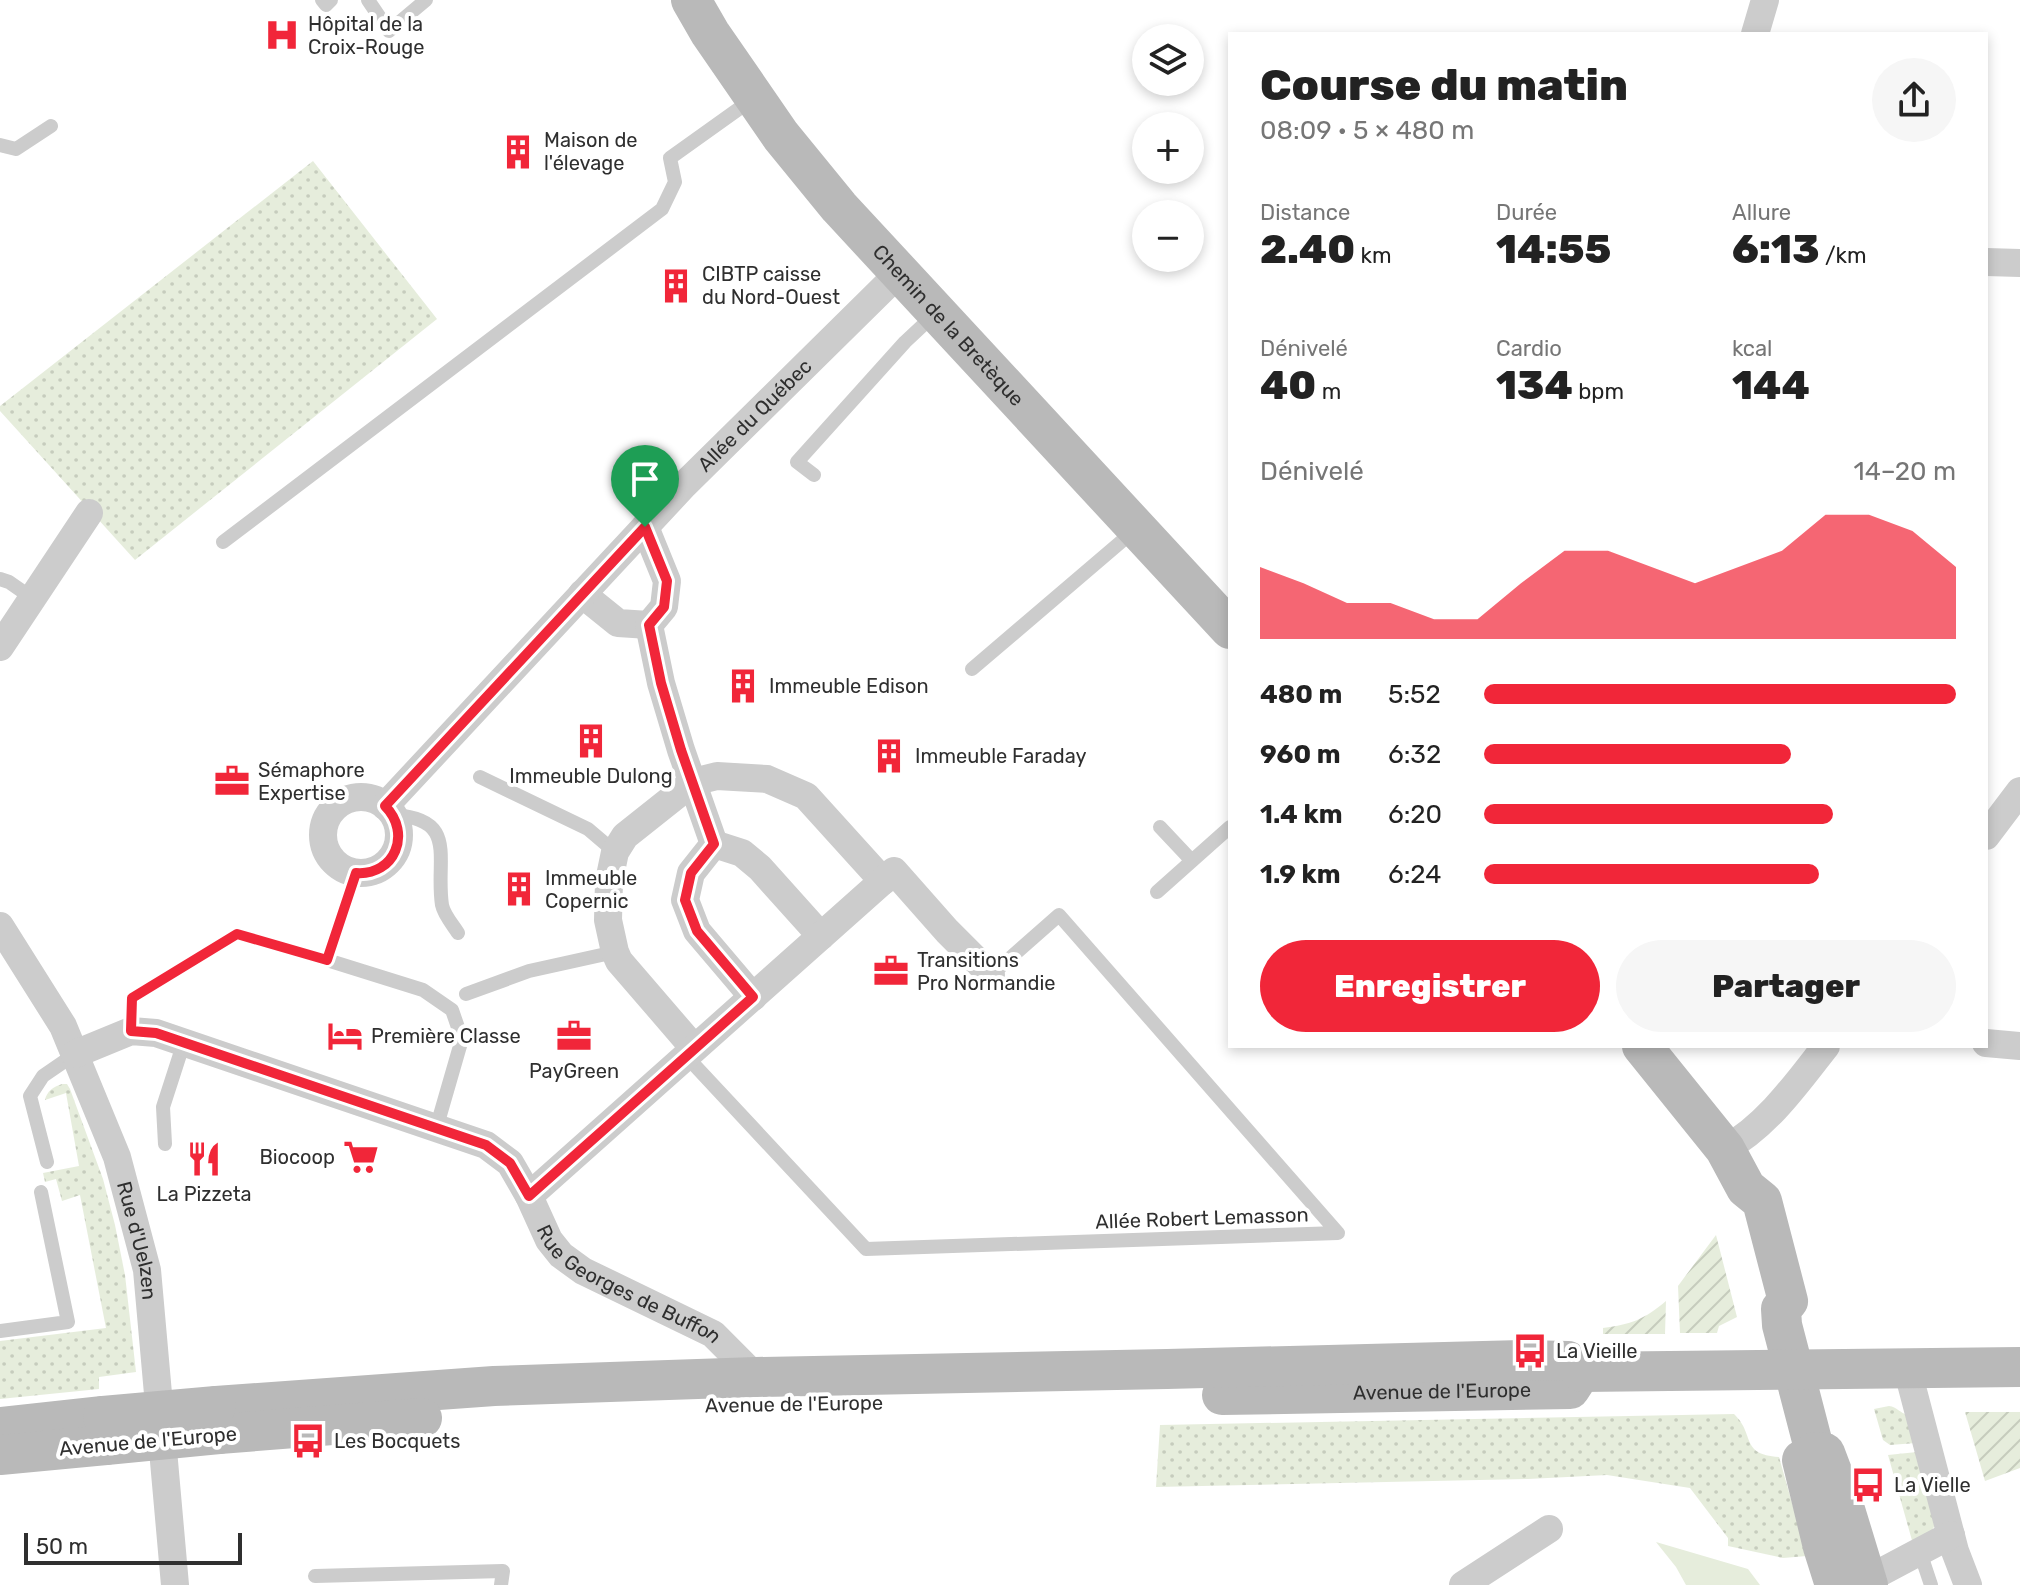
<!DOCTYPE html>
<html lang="fr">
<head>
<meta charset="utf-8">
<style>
	body { margin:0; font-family:Rubik,sans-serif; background:#f6f6f6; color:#222; height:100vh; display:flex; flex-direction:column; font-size:30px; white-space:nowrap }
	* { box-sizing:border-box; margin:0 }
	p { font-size:26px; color:#767676 }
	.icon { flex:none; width:44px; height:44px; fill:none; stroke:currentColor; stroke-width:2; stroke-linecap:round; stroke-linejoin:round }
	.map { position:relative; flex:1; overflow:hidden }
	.sheet { position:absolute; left:1228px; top:32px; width:760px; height:1016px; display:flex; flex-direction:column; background:#fff; border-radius:0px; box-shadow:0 4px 12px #0003 }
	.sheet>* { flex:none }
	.tools { position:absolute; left:1132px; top:24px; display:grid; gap:16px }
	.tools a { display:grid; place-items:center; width:72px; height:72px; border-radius:50%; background:#fff; box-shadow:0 4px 12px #0003; font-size:40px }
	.scale { position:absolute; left:24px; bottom:20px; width:218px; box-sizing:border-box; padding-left:8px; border:4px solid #2f2f2f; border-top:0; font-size:22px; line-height:28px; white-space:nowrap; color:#2f2f2f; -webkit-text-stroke:6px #fff; paint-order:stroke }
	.pin { position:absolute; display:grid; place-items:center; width:68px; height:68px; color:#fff; margin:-82px -34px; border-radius:50% 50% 50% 0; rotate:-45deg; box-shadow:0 0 8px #0007 }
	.pin .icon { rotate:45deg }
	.round { display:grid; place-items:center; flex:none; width:84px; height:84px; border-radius:42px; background:#f6f6f6 }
	.overview { display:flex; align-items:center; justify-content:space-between; height:136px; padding:0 32px }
	h1 { font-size:44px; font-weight:800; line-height:60px }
	.figures { display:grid; grid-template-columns:repeat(3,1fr); gap:12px; height:136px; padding:8px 32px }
	.figures div { display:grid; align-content:center }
	.figures b { font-size:40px; font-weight:800 }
	.figures small { font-size:22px; font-weight:400 }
	.figures p { font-size:22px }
	.chart { height:224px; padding:16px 32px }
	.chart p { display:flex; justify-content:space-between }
	.chart svg { width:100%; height:144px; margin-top:8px; fill:#f12639; opacity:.7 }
	.action { display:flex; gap:16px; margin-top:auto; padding:16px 32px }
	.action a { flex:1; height:92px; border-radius:48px; background:#f12639; color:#fff; font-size:32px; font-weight:800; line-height:92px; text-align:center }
	.action a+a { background:#f6f6f6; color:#222 }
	ul { padding:0 32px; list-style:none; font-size:26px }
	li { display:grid; grid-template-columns:128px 96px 1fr; align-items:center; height:60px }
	li i { height:20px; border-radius:10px; background:#f12639 }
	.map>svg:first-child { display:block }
</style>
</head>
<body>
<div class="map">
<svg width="2020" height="1585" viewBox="0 0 2020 1585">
	<defs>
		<pattern id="grass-dots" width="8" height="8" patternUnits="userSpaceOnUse" patternTransform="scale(2)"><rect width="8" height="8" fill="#e6eddc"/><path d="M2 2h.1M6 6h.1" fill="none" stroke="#c6ccbd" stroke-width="1.8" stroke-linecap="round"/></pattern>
		<pattern id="garden-furrows" width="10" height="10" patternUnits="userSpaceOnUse" patternTransform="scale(2)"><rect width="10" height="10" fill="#e6eddc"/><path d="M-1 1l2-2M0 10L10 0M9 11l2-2" fill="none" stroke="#c6ccbd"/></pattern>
	</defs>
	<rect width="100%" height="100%" fill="#fff"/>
	<!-- grass -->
	<path fill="url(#grass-dots)" d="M313,161l124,158 -302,241 -135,-149v-5z
		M62,1084h5l3,5 33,90 12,46 10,50 11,97 -37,5v12l-99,10v-58l106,-13 -26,-133 -18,6 -6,-22 -11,3 -2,-9 36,-7 -13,-73 -21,7c2,-9 8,-13 17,-16z
		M1889,1406c8,1 11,7 19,9l8,28 -26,2 -7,-5 -9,-31z
		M1734,1414c22,21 5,40 45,43l28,99 -24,2 -55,-12v-8l-38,-50 -83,-13 -79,4 -372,8 4,-62z
		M1917,1452l20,68c-4,13 -13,18 -24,24l-25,-89z"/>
	<!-- park -->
	<path fill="#e6eddc" d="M1656,1542l92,27 12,16h-74l-10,-18z"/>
	<!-- garden -->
	<path fill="url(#garden-furrows)" d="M1716,1235l21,82 -18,9 -2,7h-37l-2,-47z
		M1666,1301l-1,33h-62v-6c29,-4 40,-8 63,-27z
		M1965,1412h55v56l-35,13z"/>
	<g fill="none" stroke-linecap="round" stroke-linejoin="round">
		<!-- lane -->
		<path stroke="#ccc" stroke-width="14" d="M322,0l4,5 5,-5
			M368,0l21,31 37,-31
			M0,145l16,4 35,-23
			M814,475l-17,-13 108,-120 31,-29
			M223,542l439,-333 13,-27 -5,-24 84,-60
			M0,579l9,3 23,16
			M972,669l164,-140
			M480,777l108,52 27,23
			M394,815c65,4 41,44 48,90 2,10 11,20 16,28
			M1160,827l32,34
			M1157,892l73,-65
			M327,960l29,-87
			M466,994l63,-23 86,-19
			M131,1031l1,-33 105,-64 90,26 96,30 29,20 10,29 -26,90
			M686,1056l180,193 472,-16 -279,-318 -68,60
			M165,1144l-2,-37 21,-65
			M47,1162l-17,-66 13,-20 32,-22
			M0,1331l68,-9 -27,-130
			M1920,1552l11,33
			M315,1576l188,-5 -2,14"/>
		<!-- street -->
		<g stroke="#ccc" stroke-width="28">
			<path d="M1755,34l10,-34"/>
			<path d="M1986,262l34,1"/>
			<path d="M645,527l22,54 -3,26 -15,18"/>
			<path d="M582,594l36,29 31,2"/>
			<path d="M649,625l12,58 20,67 33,94"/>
			<path d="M0,647l89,-134"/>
			<circle cx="361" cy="835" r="38"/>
			<path id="s1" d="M385,806l299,-321 215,-212"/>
			<path d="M1986,836l34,-45"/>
			<path d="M714,844l-23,29 -6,27 12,31 56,66"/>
			<path d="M714,844l28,9 18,15 61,68"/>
			<path id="s2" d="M0,926l63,100 54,131 30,113 28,315"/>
			<path d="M1986,1043l34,3"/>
			<path d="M694,1048l-75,-87 -4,-9 -7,-32 1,-39 6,-29 10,-16 68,-54 24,-6 50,3 39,17 77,85"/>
			<path id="s3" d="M75,1054l56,-23 25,2 330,112 24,18 19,33 20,44 12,15 22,16 130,63 43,43"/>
			<path d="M1725,1149c42,-23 72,-66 101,-103"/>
			<path d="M529,1196l365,-325 53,60 44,44"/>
			<path d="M1907,1368l48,183 13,34"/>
			<path d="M1866,1580l85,-45"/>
			<path d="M1463,1585l86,-56"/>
		</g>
		<!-- secondary -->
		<g stroke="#b9b9b9" stroke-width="40">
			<path id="s4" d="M691,0l19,33 71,103 58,71 391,422"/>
			<path d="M1642,1046l83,103 21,39 16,13 26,100 -7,8 1,16 33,127"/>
			<path id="s5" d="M1222,1395l348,-6 11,-17"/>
			<path d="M216,1406l278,-20 262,-9 411,-8 355,-9 46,1 13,11 439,-5"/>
			<path d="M0,1427l103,-11"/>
			<path d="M219,1434l203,-16"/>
			<path d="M0,1455l106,-10"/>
			<path d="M1835,1585l-12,-38 -21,-87 13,-8 10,1 14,37 29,95"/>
		</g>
		<!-- secondary-bridge -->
		<path stroke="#b9b9b9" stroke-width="40" d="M103,1416l113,-10
			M106,1445l113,-11"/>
	</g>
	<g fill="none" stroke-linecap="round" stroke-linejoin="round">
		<!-- route casing -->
		<g stroke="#fff" stroke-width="16">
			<path id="route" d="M645,527l22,54 -3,26 -15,18 12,58 20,67 33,94 -23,29 -6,27 12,31 56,66 -224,199 -19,-33 -24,-18 -330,-112 -25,-2 1,-33 105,-64 90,26 29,-87c39,3 56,-40 29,-67z"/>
		</g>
		<!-- route -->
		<use href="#route" stroke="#f12639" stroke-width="10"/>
	</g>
	<!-- icons -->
	<defs>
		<g id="hospital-bare" transform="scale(2.76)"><path d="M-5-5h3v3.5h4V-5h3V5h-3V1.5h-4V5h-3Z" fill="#f12639" stroke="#fff" stroke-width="2.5" paint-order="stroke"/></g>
		<g id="building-bare" transform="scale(2.76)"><path d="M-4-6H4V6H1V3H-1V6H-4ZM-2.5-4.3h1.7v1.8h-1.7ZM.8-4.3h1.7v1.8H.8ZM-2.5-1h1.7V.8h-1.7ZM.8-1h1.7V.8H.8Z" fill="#f12639" stroke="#fff" stroke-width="2.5" paint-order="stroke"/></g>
		<g id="office-bare" transform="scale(2.76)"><path d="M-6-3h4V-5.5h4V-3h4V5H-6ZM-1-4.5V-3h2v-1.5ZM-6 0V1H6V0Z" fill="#f12639" stroke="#fff" stroke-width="2.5" paint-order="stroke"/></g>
		<g id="hotel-bare" transform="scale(2.76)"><path d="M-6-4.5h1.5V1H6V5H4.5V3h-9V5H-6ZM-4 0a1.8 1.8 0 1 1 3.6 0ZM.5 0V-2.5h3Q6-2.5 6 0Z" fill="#f12639" stroke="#fff" stroke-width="2.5" paint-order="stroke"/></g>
		<g id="supermarket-bare" transform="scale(2.76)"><path d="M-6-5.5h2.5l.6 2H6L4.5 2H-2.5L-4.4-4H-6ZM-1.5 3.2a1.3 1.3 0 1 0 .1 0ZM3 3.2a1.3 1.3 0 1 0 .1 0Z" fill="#f12639" stroke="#fff" stroke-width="2.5" paint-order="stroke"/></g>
		<g id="restaurant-bare" transform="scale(2.76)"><path d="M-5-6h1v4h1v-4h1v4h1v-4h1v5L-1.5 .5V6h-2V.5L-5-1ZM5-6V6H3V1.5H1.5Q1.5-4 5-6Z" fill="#f12639" stroke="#fff" stroke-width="2.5" paint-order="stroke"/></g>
		<g id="bus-bare" transform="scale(2.76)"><path d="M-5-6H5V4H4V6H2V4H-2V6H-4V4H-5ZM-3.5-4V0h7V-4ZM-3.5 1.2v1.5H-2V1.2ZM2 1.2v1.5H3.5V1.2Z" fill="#f12639" stroke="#fff" stroke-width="2.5" paint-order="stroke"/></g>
	</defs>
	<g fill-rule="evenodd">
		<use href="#hospital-bare" x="282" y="35"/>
		<use href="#building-bare" x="518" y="152"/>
		<use href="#building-bare" x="676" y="286"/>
		<use href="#building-bare" x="743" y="686"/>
		<use href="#building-bare" x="591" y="741"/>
		<use href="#building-bare" x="889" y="756"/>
		<use href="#office-bare" x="232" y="781"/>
		<use href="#building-bare" x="519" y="889"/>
		<use href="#office-bare" x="891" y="971"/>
		<use href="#hotel-bare" x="345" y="1036"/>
		<use href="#office-bare" x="574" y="1036"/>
		<use href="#supermarket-bare" x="361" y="1157"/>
		<use href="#restaurant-bare" x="204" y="1159"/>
		<use href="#bus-bare" x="1530" y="1351"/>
		<use href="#bus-bare" x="308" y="1441"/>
		<use href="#bus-bare" x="1868" y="1485"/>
	</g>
	<g text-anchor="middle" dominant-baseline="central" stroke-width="8" stroke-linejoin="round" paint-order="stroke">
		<!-- poi labels -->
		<g font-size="20" fill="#2f2f2f" stroke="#fff" text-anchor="start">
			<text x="308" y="24">Hôpital de la<tspan x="308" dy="23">Croix-Rouge</tspan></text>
			<text x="544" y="140">Maison de<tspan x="544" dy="23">l'élevage</tspan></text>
			<text x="702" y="274">CIBTP caisse<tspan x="702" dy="23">du Nord-Ouest</tspan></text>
			<text x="769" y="686">Immeuble Edison</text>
			<text x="915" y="756">Immeuble Faraday</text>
			<text x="258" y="770">Sémaphore<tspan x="258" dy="23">Expertise</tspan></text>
			<text x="591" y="776" text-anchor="middle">Immeuble Dulong</text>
			<text x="545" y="878">Immeuble<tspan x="545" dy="23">Copernic</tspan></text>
			<text x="917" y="960">Transitions<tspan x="917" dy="23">Pro Normandie</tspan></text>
			<text x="371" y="1036">Première Classe</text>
			<text x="574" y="1071" text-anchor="middle">PayGreen</text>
			<text x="335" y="1157" text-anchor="end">Biocoop</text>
			<text x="204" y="1194" text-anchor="middle">La Pizzeta</text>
			<text x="1556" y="1351">La Vieille</text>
			<text x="334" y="1441">Les Bocquets</text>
			<text x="1894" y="1485">La Vielle</text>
		</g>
		<!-- street labels -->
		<g font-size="20" fill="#2f2f2f" stroke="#fff">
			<text stroke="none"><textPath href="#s4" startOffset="416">Chemin de la Bretèque</textPath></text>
			<text stroke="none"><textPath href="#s1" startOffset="538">Allée du Québec</textPath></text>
			<text transform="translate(1202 1218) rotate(-2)">Allée Robert Lemasson</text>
			<text stroke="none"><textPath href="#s2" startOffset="346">Rue d'Uelzen</textPath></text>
			<text stroke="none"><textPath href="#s3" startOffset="642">Rue Georges de Buffon</textPath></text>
			<text stroke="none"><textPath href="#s5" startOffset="220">Avenue de l'Europe</textPath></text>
			<text transform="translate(794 1404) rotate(-1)">Avenue de l'Europe</text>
			<text transform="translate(148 1441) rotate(-5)">Avenue de l'Europe</text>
		</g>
	</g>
</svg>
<div class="tools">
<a><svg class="icon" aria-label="layers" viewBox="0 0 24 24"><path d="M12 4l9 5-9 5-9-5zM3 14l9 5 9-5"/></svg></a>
<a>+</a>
<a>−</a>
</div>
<div class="scale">50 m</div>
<div class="pin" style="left:645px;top:527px;background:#1e9e55"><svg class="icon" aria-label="arrive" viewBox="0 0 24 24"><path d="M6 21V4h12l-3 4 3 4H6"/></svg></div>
<section class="sheet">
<div class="overview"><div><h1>Course du matin</h1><p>08:09 · 5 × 480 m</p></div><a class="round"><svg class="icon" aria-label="share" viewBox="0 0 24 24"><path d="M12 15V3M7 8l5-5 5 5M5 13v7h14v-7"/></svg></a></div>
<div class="figures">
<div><p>Distance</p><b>2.40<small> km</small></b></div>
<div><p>Durée</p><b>14:55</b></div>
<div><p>Allure</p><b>6:13<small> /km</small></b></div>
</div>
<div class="figures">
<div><p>Dénivelé</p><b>40<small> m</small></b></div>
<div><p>Cardio</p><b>134<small> bpm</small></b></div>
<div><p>kcal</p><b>144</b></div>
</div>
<div class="chart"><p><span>Dénivelé</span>14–20 m</p>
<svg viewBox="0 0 160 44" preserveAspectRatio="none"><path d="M0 44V22L10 27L20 33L30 33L40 38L50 38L60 27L70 17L80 17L90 22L100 27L110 22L120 17L130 6L140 6L150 11L160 22V44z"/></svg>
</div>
<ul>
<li><b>480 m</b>5:52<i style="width:100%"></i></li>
<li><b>960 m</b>6:32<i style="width:65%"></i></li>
<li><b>1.4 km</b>6:20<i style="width:74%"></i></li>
<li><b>1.9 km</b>6:24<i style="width:71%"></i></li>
</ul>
<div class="action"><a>Enregistrer</a><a>Partager</a></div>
</section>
</div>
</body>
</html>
